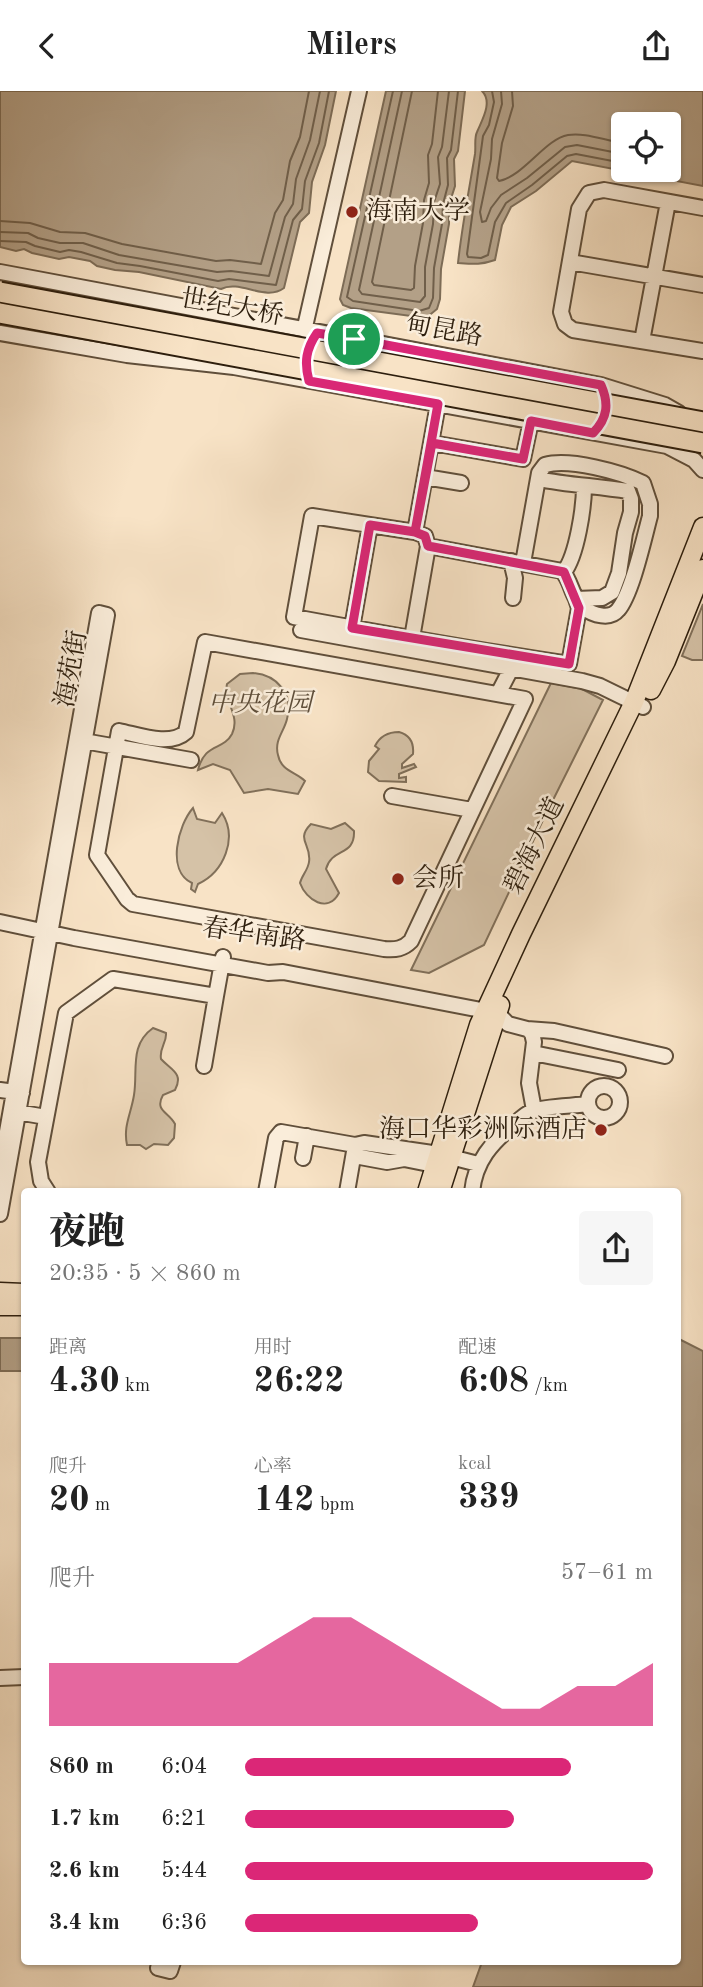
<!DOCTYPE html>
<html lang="zh">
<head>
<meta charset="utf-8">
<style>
	body { margin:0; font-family:"Old Standard TT","Noto Serif SC",serif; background:#f6f6f6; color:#222; height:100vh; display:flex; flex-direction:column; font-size:26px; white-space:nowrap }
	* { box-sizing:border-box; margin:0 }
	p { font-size:23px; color:#767676 }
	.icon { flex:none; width:38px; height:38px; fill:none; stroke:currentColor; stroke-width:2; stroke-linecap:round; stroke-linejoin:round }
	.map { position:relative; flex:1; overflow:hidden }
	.drawer { position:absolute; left:21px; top:1097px; width:660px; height:777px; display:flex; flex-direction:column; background:#fff; border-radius:7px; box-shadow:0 2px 5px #0004 }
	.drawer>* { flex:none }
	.controls { position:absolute; left:611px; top:21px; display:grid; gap:14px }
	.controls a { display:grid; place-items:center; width:70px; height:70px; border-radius:7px; background:#fff; box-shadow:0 2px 5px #0004; font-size:35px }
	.pin { position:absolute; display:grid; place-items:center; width:60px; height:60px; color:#fff; margin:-30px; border:4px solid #fff; border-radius:50%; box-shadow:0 2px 7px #0007 }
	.round { display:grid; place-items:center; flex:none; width:74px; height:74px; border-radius:7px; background:#f6f6f6 }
	.head { display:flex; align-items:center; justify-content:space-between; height:119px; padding:0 28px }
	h1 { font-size:38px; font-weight:800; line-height:52px }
	.stats { display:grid; grid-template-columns:repeat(3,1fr); gap:10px; height:119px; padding:7px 28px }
	.stats div { display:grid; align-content:center }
	.stats b { font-size:35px; font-weight:800 }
	.stats small { font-size:19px; font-weight:400 }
	.stats p { font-size:19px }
	.chart { height:196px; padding:14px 28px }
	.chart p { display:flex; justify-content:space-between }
	.chart svg { width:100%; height:126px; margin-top:7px; fill:#db2777; opacity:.7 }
	ul { padding:0 28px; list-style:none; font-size:23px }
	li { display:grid; grid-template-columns:112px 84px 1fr; align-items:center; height:52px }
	li i { height:18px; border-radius:9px; background:#db2777 }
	header { display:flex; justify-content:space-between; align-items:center; height:91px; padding:0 28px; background:#fff; font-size:32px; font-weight:800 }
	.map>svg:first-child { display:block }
</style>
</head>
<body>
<header><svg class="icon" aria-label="back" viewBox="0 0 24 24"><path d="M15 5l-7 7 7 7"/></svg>Milers<svg class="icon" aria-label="share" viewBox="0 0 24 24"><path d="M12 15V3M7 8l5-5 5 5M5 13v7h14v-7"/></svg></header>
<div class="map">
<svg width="703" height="1896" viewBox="0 0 703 1896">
	<rect width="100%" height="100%" fill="#f8e3c6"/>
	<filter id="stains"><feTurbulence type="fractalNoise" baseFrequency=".00286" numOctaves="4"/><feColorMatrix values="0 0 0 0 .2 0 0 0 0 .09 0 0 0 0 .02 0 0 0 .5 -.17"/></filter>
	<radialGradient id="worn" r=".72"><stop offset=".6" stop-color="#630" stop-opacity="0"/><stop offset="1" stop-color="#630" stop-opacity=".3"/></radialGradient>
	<!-- green -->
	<path fill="#d5c2a7" stroke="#81705a" stroke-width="2" d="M703,513v56h-11l-10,-4z
		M253,582c24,2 41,21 34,46 -3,13 -13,21 -9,36 3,16 18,17 27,26l-7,13 -30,-5 -24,4 -14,-23 -17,-6 -15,6c7,-28 25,-19 34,-36 9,-19 -9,-32 -5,-50l13,-10z
		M551,592l31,6 21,11 -59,118 -60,127 -55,28 -18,-3z
		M399,641c11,3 15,11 14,22l-11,10v4l12,-4 2,3 -17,7v4l7,-1v5l-27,-1 -11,-9 1,-11 10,-12 -4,-3c5,-10 13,-14 24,-14z
		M193,717l4,11 18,4 7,-10c16,25 2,59 -24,71l-3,8 -4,-3 1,-6c-26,-12 -14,-58 1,-75z
		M345,732l9,8c1,26 -22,16 -28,38l13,24c-11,21 -33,7 -39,-10 2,-8 8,-13 9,-21 3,-18 -14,-22 2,-38l20,5z
		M153,937l13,5c1,9 -7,15 -5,26 10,11 23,14 14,31l-12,5c-9,16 6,17 12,29l-1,14 -6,7 -14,-1 -8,5 -6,-4h-13c-4,-19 4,-31 7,-50 4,-24 -5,-50 19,-67z"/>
	<!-- water -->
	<path fill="#b3a087" stroke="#7d6c56" stroke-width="2" fill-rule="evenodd" d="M0,0h336l-11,54 -13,37 -3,31 -9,9 -16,66c-19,14 -44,-9 -63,1l-82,-17 -24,-2 -18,-4 -7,-5 -21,-4 -10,2 -27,-6 -8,-4 -8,2 -16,-4z
		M386,0h79l-7,60 -4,8 1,27 -6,19v19l-8,45 -1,30 -3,10 -11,9 -75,-10 -8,-3 -3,-6z
		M482,0h221v95l-131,-25 -36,30 -25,16 -9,18 -7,35c-14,5 -22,4 -37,3 4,-37 11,-73 17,-109 1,-7 -1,-16 2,-22 5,-12 16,-30 5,-41zM668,33v46h-45v-46z
		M0,1247h24v33h-24z
		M677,1247l26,13v636h-230l9,-25h195z"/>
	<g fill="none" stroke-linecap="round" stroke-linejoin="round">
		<!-- shore -->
		<path stroke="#705f4a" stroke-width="2" d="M393,0l-46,206 6,4 66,10 10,-3 4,-10 1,-30 8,-44 1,-20 5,-19 -1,-27 4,-8 7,-59
			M402,0l-43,199 3,4 58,8 5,-6v-29l8,-43 1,-22 6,-18 -2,-27 4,-10 7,-56
			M412,0l-40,191 2,3 37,5 3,-2 1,-22 8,-43 1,-23 5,-17 -1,-28 4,-11 6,-53
			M492,0l2,11 -5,23 -6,11 -16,118 1,3 13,1 7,-3 7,-33 11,-19 26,-18 35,-29 9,-2 47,9
			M501,0l1,13 -10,35 -1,20 -11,53 2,10 4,-1 5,-13 10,-13 26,-17 38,-31 12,-2 46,9
			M512,0l1,15 -11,37 -5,35 2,3c25,-5 46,-42 69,-46 17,-3 38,6 55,8
			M0,130l30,2 30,9 25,1 37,11 94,17 14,-1 31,4 14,-51 8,-13 7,-39 10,-24 9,-46
			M0,141l28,1 10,5 22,5h23l36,12 98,17 14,-1 38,5 16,-59 8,-13 3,-25 14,-39 10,-49
			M0,150l26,1 9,4 25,6 9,-2 12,2 36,11 23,3 78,15 11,-2 47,6 17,-65 9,-11 3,-28 14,-38 10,-52"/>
		<!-- minor casing -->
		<g stroke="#604f3b" stroke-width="18">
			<path id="minor" d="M703,117l-99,-18 -15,3 -10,16 -18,103 4,12 8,6 130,21
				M570,171l133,23
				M0,181l601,113 64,20 14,8
				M304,240l55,-240
				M0,242l127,22 107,12 433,79 27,14 9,10
				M642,250l26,-139
				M432,352l91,16 8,-38
				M425,386l36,6
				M415,441l23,-128
				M428,455l134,25c10,10 9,27 22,37 9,7 26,12 34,2 14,-16 26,-72 32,-94v-12l-7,-21c-22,-11 -74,-25 -98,-18l-6,8 -16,90
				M511,470l4,17 -2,20
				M564,481c13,-17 20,-65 20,-86
				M352,537l18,-103
				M301,539l281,51 18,5 43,21
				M412,547l16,-92 -3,-10 -10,-4 -103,-16 -18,101c92,17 183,33 275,47l10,-56 -3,-9 26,-1 10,-6 7,-19 6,-40 6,-21v-13l-3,-8c-31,-5 -60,-6 -90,-12
				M205,551l320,57 -114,242c-8,8 -15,9 -27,8l-251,-45 -6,-5 -30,-44 22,-124c20,4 51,16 67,1z
				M498,603l14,-27
				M78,649l113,20
				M392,705l80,14
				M0,831l74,16 194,35 15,-1 214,41 11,11 19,5 5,4 2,9 -5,41 5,27
				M216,905l7,-39
				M527,938l27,2 111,25
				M533,962l85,17
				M588 1011a16 16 0 1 1 32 0a16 16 0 1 1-32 0Z
				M0,999l22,3
				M11,1020l35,6
				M355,1054v7l5,5 27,5 17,-3 40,8
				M303,1067l4,-22
				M0,1080l99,-558 8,2 -107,599
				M48,1101l-7,-11 -3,-19 28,-149 47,-34 103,17 -12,70
				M266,1101l10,-54 5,-6 74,13 9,-2 75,11 39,10
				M347,1101l8,-46
				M472,1101c3,-31 20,-50 43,-68 5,-5 12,-11 18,-13 11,-5 42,-5 55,-7
				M0,1587l24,-1
				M160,1871l-2,6 12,3 3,-9"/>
		</g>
		<!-- major casing -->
		<g stroke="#2d1e0d" stroke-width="21">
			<path id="major" d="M651,599l15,-29 37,-92
				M427,1101l52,-167 42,-91 113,-232 69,-175
				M440,1101l60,-187
				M0,1201l24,1
				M0,1215h24"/>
		</g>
		<!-- minor -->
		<use href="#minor" stroke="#faedda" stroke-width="14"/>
		<!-- major -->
		<use href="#major" stroke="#f8e3c6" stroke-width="18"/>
		<!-- highway-bridge casing -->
		<g stroke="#2d1e0d" stroke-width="23" stroke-linecap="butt">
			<path id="highway-bridge" d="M0,201l703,130
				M0,222l703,130"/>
		</g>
		<!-- highway-bridge -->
		<use href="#highway-bridge" stroke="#f8e3c6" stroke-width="19"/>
	</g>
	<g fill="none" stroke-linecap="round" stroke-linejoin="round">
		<!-- route casing -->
		<g stroke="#fff" stroke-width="14">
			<path id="route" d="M354,248l-37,-6c-11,16 -13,29 -8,48l129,23 -23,128 10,4 3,10 136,26 15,36 -10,56 -217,-36 18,-103 45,7 17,-89 91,16 8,-38 62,12c15,-15 16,-30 8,-48l-247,-46"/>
		</g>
		<!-- route -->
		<use href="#route" stroke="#db2777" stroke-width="9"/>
	</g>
	<!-- markers -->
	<g fill="#8f2418" stroke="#faedda" stroke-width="2.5">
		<circle cx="352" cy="121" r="7"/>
		<circle cx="398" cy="788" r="7"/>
		<circle cx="601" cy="1039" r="7"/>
	</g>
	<g text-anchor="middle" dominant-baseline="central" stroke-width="5" stroke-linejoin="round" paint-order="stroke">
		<!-- poi labels -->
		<g font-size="26" fill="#2d1e0d" stroke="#faedda" text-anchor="start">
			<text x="366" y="121">海南大学</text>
			<text x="412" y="788">会所</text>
			<text x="587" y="1039" text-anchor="end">海口华彩洲际酒店</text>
		</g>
		<!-- street labels -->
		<g font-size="26" fill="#2d1e0d" stroke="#faedda">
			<text transform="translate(232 217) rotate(10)">世纪大桥</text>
			<text transform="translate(444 240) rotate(10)">甸昆路</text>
			<text transform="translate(72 578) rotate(-80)">海苑街</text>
			<text transform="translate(535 755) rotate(-64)">碧海大道</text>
			<text transform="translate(254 844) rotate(8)">春华南路</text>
		</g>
		<!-- park labels -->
		<g font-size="26" font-style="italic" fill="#5f4f3b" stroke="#faedda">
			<text x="260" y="613">中央花园</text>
		</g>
	</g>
	<rect width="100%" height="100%" filter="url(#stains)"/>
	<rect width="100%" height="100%" fill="url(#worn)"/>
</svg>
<div class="controls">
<a><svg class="icon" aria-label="locate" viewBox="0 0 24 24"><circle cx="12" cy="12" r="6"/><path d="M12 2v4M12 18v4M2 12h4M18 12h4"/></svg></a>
</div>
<div class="pin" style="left:354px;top:248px;background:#1e9e55"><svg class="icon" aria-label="arrive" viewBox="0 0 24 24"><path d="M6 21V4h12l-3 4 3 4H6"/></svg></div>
<section class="drawer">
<div class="head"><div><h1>夜跑</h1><p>20:35 · 5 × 860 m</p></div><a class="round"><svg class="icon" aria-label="share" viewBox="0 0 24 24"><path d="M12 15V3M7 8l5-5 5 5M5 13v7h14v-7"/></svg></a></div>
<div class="stats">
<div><p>距离</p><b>4.30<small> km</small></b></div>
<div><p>用时</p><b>26:22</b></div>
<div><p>配速</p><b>6:08<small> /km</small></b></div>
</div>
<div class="stats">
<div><p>爬升</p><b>20<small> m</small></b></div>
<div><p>心率</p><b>142<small> bpm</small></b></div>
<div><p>kcal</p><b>339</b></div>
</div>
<div class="chart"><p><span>爬升</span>57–61 m</p>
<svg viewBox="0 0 160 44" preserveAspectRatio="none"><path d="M0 44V22L10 22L20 22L30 22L40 22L50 22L60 14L70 6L80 6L90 14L100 22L110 30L120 38L130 38L140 30L150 30L160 22V44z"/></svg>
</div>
<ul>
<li><b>860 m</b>6:04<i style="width:80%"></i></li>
<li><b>1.7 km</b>6:21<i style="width:66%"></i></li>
<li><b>2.6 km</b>5:44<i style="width:100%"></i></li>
<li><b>3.4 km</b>6:36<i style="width:57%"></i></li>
</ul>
</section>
</div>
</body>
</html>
